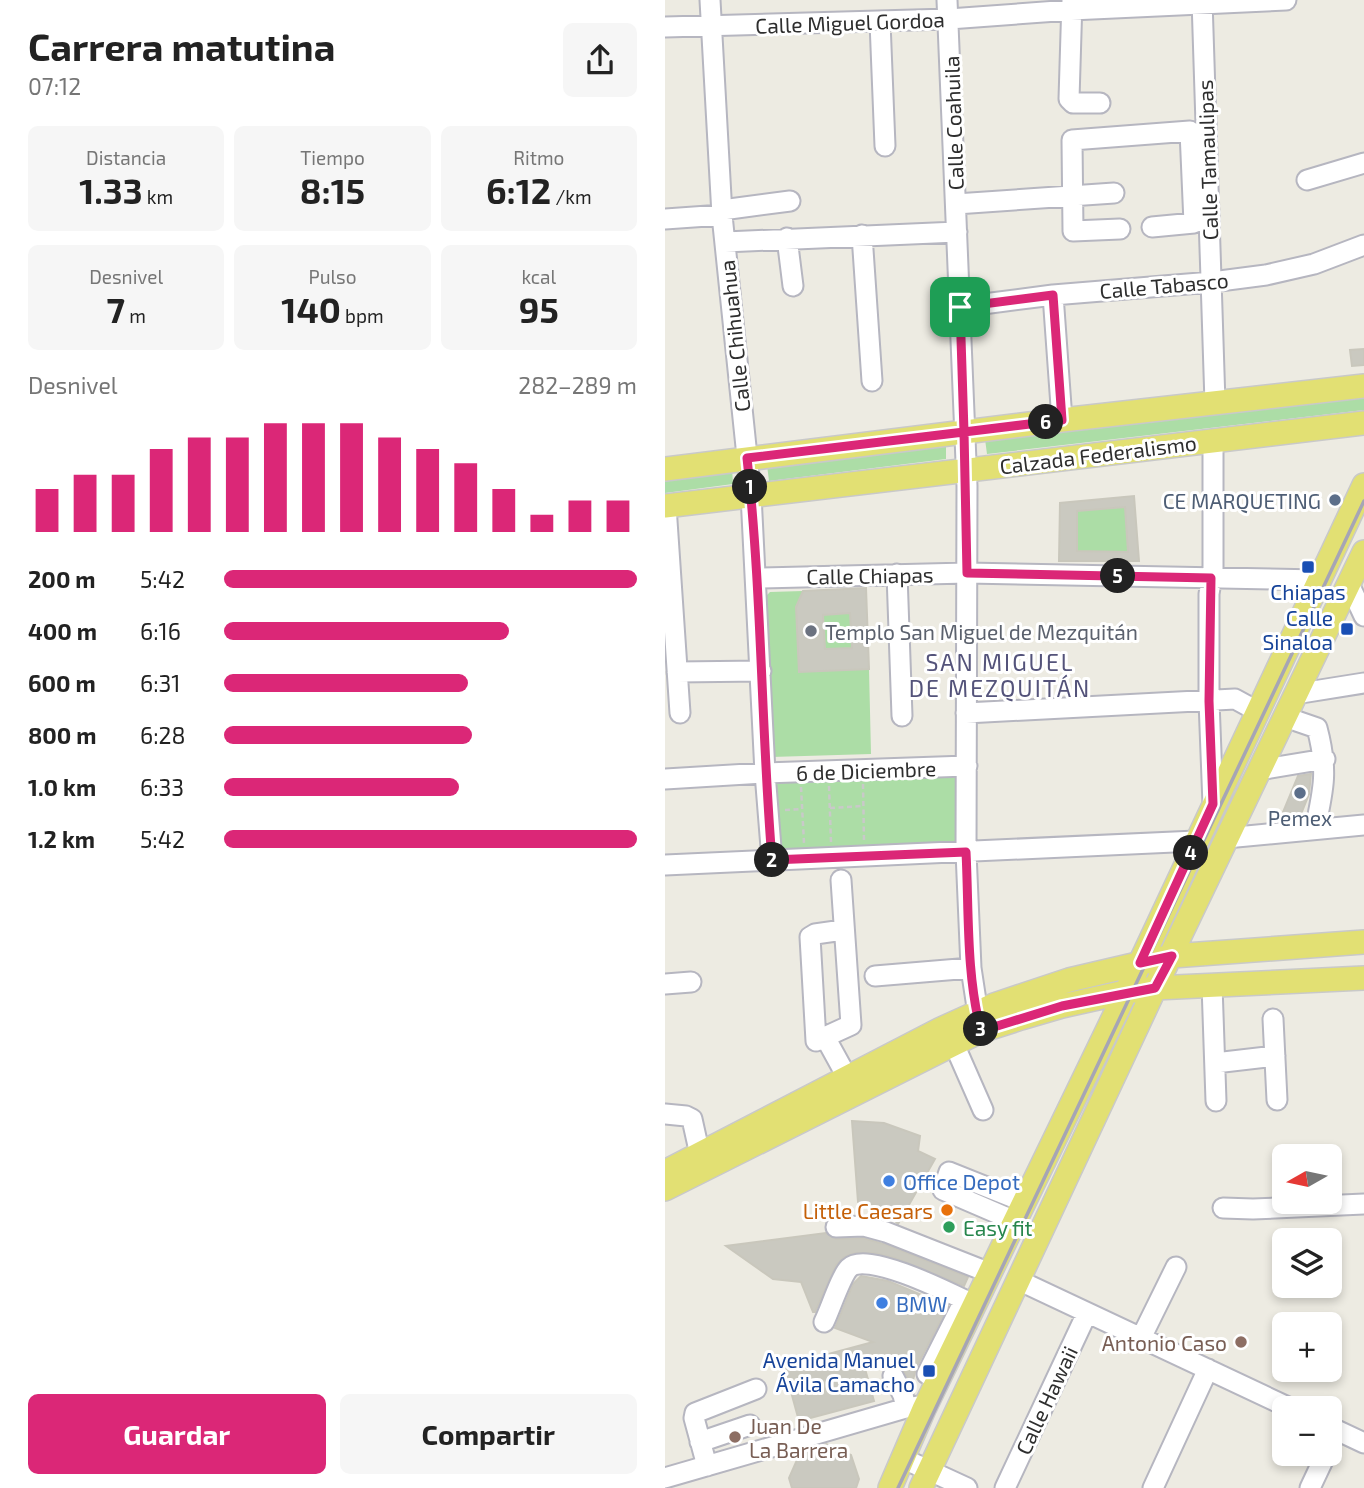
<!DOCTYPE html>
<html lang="es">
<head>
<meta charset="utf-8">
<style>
	body { margin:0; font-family:"Exo 2",sans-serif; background:#f6f6f6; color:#222; height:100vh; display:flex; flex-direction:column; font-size:26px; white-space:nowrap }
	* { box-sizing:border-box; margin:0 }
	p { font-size:23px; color:#767676 }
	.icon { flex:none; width:38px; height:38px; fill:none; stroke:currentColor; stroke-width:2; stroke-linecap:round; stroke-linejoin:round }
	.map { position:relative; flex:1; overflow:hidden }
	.sheet { display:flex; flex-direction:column; background:#fff; width:665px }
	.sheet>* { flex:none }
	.needle { width:46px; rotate:261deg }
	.buttons { position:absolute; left:607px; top:1144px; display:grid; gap:14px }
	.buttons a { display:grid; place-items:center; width:70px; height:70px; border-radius:10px; background:#fff; box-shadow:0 4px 10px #0003; font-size:35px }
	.pin { position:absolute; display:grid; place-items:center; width:60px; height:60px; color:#fff; margin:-30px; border-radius:14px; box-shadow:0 4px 10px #0006 }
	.km { position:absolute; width:35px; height:35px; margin:-18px; border-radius:50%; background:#222; color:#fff; font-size:19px; line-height:35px; text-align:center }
	.round { display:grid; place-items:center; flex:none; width:74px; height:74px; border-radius:10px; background:#f6f6f6 }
	.head { display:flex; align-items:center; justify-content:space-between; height:119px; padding:0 28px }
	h1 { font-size:38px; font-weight:700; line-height:52px }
	.stats { display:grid; grid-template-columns:repeat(3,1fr); gap:10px; height:119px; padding:7px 28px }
	.stats div { display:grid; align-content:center; border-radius:10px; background:#f6f6f6; text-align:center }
	.stats b { font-size:35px; font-weight:700 }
	.stats small { font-size:19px; font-weight:400 }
	.stats p { font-size:19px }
	.chart { height:196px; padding:14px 28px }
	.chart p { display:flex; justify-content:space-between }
	.chart svg { width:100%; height:126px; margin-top:7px; stroke:#db2777; stroke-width:6 }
	.cta { display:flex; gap:14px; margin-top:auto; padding:14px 28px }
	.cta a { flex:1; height:80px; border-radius:10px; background:#db2777; color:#fff; font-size:28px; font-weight:700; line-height:80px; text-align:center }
	.cta a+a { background:#f6f6f6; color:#222 }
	ul { padding:0 28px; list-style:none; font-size:23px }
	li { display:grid; grid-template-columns:112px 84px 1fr; align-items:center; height:52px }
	li i { height:18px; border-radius:9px; background:#db2777 }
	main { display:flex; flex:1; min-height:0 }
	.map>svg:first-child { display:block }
</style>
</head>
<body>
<main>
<section class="sheet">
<div class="head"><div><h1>Carrera matutina</h1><p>07:12</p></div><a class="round"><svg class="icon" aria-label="share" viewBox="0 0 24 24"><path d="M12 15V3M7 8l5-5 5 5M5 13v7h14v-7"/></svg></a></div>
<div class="stats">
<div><p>Distancia</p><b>1.33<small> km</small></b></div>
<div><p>Tiempo</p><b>8:15</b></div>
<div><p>Ritmo</p><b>6:12<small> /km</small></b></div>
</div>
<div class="stats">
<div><p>Desnivel</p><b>7<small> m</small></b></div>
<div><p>Pulso</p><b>140<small> bpm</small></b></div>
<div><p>kcal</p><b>95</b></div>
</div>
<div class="chart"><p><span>Desnivel</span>282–289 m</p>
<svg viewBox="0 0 160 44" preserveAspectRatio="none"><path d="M5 44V29M15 44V24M25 44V24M35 44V15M45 44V11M55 44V11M65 44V6M75 44V6M85 44V6M95 44V11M105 44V15M115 44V20M125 44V29M135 44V38M145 44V33M155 44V33"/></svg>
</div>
<ul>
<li><b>200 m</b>5:42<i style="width:100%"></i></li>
<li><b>400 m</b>6:16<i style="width:69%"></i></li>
<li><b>600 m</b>6:31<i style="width:59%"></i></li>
<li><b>800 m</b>6:28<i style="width:60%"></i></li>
<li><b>1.0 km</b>6:33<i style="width:57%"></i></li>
<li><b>1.2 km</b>5:42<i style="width:100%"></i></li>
</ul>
<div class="cta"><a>Guardar</a><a>Compartir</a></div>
</section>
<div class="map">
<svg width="699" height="1488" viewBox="0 0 699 1488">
	<rect width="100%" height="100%" fill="#edebe2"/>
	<!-- green -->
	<path fill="#acdda6" d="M699,397v13l-377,44 -2,-15z
		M281,443v16l-177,22 -2,-16z
		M67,468l1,16 -68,9v-17z
		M460,507l3,45 -51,-1v-40z
		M138,591l-7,16 4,65 69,-3 2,85 -100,3 -7,-159 6,-6z
		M185,613l2,35 -27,1 -2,-34z
		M295,757l1,90 -188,10 -7,-95z"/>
	<!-- building -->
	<path fill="#cac9c0" stroke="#c9c7bc" stroke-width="2" fill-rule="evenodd" d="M699,349v16l-12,1 -2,-16z
		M469,496l5,65h-80l1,-58zM460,507l3,45 -51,-1v-40z
		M201,588l3,81 -70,3 -3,-65 7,-16zM185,613l2,35 -27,1 -2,-34z
		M646,774l-2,20 -8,20 -20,3 17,-41z
		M187,1121l32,2 36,13 -2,15 17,8 -37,65 -15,-17 -25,-5z
		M161,1233l10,6 27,-1 24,7 81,32 -4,9 -69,-28 -21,-5h-19l-11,4 -8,8 -21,47h-2l-12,-30 -28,-3 -47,-33z
		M196,1276l27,5 60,25 -32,62 -4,16 -13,-19 -6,-1 -8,3 -23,-9 12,43 -75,20 -15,-55 89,-24 -38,-14 18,-44z
		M161,1444l25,11 8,24 -3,9h-64l-3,-10 11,-25z"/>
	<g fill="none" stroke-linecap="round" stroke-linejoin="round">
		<!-- minor casing -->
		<g stroke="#b6b6c0" stroke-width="23">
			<path id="minor" d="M45,0l12,215 29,280 14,278 7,87
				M282,0l20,486 -1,366 5,116 9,59
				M407,0l-3,99 4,4h27
				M537,0l13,403
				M215,22l5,124
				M0,27l284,-8 122,-9 215,-10
				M642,180l57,-17
				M291,204l158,-11
				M57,210l68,-9
				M0,219l57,-4
				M455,229l-47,2 -1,-91 118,-9 4,92 -42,4
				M197,235l10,146
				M122,238l6,48
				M60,242l232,-10
				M388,295l9,125
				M295,307l93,-12 159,-13 54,-7 48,-11 50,-19
				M548,441v128l-4,25v107l4,104
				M1,506l14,207
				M232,574l5,142
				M92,578l210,-5 352,7
				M684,584l15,32
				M12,672l84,-1
				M630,694l69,-11
				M301,713l269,-14 22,12
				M620,717l32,11c11,41 7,60 -2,101
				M594,770l66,-11
				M0,779l100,-6 202,-7
				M561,838l138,-13
				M0,865l531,-24
				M176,880l10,145 -35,16 -6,-104 5,-3 28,-4
				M210,976l96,-8
				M0,984l26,-2
				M547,985l4,116
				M608,1019l4,81
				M160,1037l22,40
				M289,1044l29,66
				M550,1063l60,-7
				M0,1114l21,2 6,3 6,27
				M558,1208l30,1 111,-5
				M350,1221l-72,-31 6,-18 75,30
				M171,1227l28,-1 22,6 104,41
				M353,1280l274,129
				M159,1322c6,-12 17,-46 25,-54 18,-18 105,27 126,37
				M476,1338l35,-71
				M228,1376l10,19 3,13
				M273,1380l-11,-6 37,-73
				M665,1427l34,16
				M35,1442l50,-17
				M239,1459l63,29
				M42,1466l-13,-48 1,-5 61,-24
				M0,1478l241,-70 12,-2 6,3
				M340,1488l82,-175
				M488,1488l55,-119
				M645,1488l16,-34"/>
		</g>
		<!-- major casing -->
		<g stroke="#c9c9c9" stroke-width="26">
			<path id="major" d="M0,469l397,-49 302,-34
				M0,506l699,-83
				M0,1172l276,-143 53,-24 75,-25 103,-24 192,-14
				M0,1189l289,-145 27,-13 40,-13 41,-12 63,-14 30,-4 209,-10
				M225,1488l34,-79 216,-446 224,-478
				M256,1488l234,-500 209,-436"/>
		</g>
		<!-- path -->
		<path stroke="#c9c9c9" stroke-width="2.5" stroke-dasharray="5 3.5" stroke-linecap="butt" d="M198,784l1,57
			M164,786l2,56
			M136,787l3,56
			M165,808l32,-2
			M120,810l17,-1"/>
		<!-- minor -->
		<use href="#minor" stroke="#fff" stroke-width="19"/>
		<!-- major -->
		<use href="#major" stroke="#e2e073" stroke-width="23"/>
		<!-- rail -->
		<path stroke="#a6a5b5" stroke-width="3.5" d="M233,1488l466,-987"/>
	</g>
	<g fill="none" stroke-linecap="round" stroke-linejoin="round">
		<!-- route casing -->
		<g stroke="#fff" stroke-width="14">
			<path id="route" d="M295,307l4,125 -217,26c15,134 14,269 25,402l194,-8c3,59 0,122 15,179l81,-25 93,-18 17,-32 -32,7 73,-159 -4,-103 2,-123 -244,-5 -3,-141 98,-12 -9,-125 -93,12"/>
		</g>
		<!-- route -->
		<use href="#route" stroke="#db2777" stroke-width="9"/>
	</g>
	<!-- markers -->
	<g fill="#5c6f8a" stroke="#fff" stroke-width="2.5">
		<circle cx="670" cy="500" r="7"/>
		<circle cx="635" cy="793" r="7"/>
	</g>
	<g fill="#1a4fb4" stroke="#fff" stroke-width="2.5">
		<rect x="636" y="560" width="14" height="14" rx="3.5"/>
		<rect x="675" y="622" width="14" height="14" rx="3.5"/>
		<rect x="257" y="1364" width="14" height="14" rx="3.5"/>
	</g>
	<circle fill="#6b7280" stroke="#fff" stroke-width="2.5" cx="146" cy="631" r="7"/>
	<g fill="#3f7fe0" stroke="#fff" stroke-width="2.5">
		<circle cx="224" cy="1181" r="7"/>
		<circle cx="217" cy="1303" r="7"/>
	</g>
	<circle fill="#e8710a" stroke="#fff" stroke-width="2.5" cx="282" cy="1210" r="7"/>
	<circle fill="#2e9e5b" stroke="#fff" stroke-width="2.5" cx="284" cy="1227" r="7"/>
	<g fill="#8d6e63" stroke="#fff" stroke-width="2.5">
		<circle cx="576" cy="1342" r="7"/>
		<circle cx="70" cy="1437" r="7"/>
	</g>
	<g text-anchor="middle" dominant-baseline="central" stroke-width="6" stroke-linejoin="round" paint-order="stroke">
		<!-- street labels -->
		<g font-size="21" fill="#2e2e2e" stroke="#fff">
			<text transform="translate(185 22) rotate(-2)">Calle Miguel Gordoa</text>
			<text transform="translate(288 123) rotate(-92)">Calle Coahuila</text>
			<text transform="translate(542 160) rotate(-92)">Calle Tamaulipas</text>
			<text transform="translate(499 285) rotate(-5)">Calle Tabasco</text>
			<text transform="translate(69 336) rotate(-96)">Calle Chihuahua</text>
			<text transform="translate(433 454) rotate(-7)">Calzada Federalismo</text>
			<text transform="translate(205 575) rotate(-1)">Calle Chiapas</text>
			<text transform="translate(201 770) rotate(-2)">6 de Diciembre</text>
			<text transform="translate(381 1400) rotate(-65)">Calle Hawaii</text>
		</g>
		<!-- service labels -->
		<g font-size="21" fill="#4e5e75" stroke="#fff" text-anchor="end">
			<text x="656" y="500">CE MARQUETING</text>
			<text x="635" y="817" text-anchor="middle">Pemex</text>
		</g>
		<!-- transit labels -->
		<g font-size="21" fill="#164399" stroke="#fff" text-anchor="end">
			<text x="643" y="591" text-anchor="middle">Chiapas</text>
			<text x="668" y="617">Calle<tspan x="668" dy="24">Sinaloa</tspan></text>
			<text x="250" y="1359">Avenida Manuel<tspan x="250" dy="24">Ávila Camacho</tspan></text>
		</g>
		<!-- worship labels -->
		<g font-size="21" fill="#5b616d" stroke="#fff" text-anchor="start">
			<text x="160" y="631">Templo San Miguel de Mezquitán</text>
		</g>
		<!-- shop labels -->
		<g font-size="21" fill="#366cbe" stroke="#fff" text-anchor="start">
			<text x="238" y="1181">Office Depot</text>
			<text x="231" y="1303">BMW</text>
		</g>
		<!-- food labels -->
		<g font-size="21" fill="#c56008" stroke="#fff" text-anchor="end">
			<text x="268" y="1210">Little Caesars</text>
		</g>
		<!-- leisure labels -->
		<g font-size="21" fill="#27864d" stroke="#fff" text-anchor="start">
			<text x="298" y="1227">Easy fit</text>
		</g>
		<!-- education labels -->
		<g font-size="21" fill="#785e54" stroke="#fff" text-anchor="end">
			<text x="562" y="1342">Antonio Caso</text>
			<text x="84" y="1425" text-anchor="start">Juan De<tspan x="84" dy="24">La Barrera</tspan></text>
		</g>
		<!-- neighbourhood labels -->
		<g font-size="23" letter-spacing="2" fill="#54537a" stroke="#fff">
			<text x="335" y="662">SAN MIGUEL<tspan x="335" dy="26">DE MEZQUITÁN</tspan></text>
		</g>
	</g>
</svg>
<div class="buttons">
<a><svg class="needle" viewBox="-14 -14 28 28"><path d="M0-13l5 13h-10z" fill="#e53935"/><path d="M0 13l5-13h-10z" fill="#767676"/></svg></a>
<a><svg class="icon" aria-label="layers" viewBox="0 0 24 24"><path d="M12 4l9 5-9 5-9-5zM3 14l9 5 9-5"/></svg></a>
<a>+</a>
<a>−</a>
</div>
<div class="pin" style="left:295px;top:307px;background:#1e9e55"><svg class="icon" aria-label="arrive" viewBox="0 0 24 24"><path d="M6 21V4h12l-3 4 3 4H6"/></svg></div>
<b class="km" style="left:85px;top:487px">1</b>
<b class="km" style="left:107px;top:860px">2</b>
<b class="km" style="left:316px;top:1029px">3</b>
<b class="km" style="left:526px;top:853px">4</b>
<b class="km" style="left:453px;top:576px">5</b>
<b class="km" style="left:381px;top:422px">6</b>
</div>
</main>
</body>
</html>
